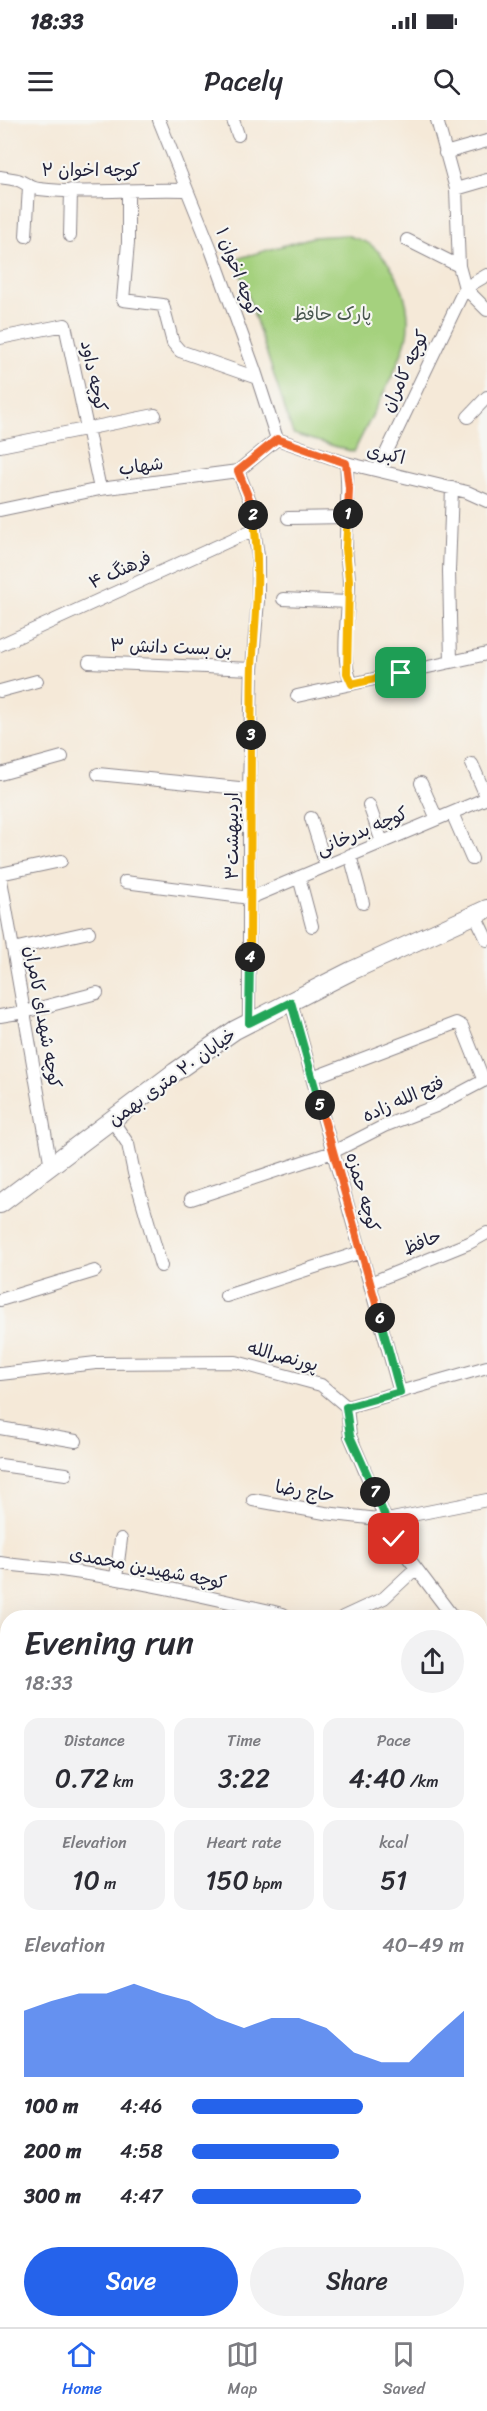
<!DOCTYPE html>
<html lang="en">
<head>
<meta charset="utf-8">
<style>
	body { margin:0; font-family:Sriracha,"Playpen Sans Arabic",sans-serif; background:#f2f2f3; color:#2b2b33; height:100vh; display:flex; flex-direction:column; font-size:22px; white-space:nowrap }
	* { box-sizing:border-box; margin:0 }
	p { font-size:20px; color:#7c7c81 }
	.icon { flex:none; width:33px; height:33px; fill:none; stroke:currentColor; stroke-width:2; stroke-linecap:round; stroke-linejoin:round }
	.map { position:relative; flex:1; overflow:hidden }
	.drawer { position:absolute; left:0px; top:1490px; width:488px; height:718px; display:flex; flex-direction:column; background:#fff; border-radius:24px 24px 0 0; box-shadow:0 6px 24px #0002 }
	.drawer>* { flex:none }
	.pin { position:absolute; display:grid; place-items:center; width:51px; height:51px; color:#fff; margin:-26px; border-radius:12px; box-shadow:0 3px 9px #0006 }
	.km { position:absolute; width:30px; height:30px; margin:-15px; border-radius:50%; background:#222; color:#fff; font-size:16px; line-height:30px; text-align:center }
	.round { display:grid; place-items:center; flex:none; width:63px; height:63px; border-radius:32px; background:#f2f2f3 }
	.head { display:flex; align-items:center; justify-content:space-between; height:102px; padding:0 24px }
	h1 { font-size:33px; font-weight:600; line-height:45px }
	.metrics { display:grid; grid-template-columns:repeat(3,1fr); gap:9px; height:102px; padding:6px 24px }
	.metrics div { display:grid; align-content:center; border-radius:15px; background:#f2f2f3; text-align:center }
	.metrics b { font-size:26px; font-weight:600 }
	.metrics small { font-size:16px; font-weight:400 }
	.metrics p { font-size:16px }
	.chart { height:168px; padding:12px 24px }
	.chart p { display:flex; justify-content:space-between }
	.chart svg { width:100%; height:108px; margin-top:6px; fill:#2563eb; opacity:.7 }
	.cta { display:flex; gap:12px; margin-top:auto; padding:12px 24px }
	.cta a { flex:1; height:69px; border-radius:36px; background:#2563eb; color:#fff; font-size:24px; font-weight:600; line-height:69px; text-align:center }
	.cta a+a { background:#f2f2f3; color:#2b2b33 }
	ul { padding:0 24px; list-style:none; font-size:20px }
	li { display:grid; grid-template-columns:96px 72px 1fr; align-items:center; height:45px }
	li i { height:15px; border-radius:8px; background:#2563eb }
	.status { display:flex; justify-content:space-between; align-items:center; height:42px; padding:0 30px; background:#fff; direction:ltr }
	.status svg { height:16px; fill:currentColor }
	header { display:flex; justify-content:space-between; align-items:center; height:78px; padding:0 24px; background:#fff; font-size:27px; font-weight:600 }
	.dock { display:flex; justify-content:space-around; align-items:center; height:84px; border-top:2px solid #e1e1e2; background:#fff; font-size:16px; color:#7c7c81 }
	.dock a { display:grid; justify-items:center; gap:3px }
	.dock .on { color:#2563eb }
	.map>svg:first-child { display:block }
</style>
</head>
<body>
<div class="status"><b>18:33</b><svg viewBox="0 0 49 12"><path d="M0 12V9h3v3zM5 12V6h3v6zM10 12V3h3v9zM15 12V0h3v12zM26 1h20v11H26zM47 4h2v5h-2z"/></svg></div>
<header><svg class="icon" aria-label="menu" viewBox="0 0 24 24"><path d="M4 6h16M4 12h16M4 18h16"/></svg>Pacely<svg class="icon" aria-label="search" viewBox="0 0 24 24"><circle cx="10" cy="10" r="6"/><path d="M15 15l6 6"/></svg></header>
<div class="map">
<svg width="487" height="2207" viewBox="0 0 487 2207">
	<rect width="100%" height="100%" fill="#f6f6f2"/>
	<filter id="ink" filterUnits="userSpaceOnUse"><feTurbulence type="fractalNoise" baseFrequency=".0167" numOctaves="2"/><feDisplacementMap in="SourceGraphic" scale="12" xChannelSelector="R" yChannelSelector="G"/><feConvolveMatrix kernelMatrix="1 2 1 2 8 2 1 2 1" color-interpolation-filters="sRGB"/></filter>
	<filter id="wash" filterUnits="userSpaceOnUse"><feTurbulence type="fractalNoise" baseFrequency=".008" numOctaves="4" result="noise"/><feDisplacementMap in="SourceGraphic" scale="24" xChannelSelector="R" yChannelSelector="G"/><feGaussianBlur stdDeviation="1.35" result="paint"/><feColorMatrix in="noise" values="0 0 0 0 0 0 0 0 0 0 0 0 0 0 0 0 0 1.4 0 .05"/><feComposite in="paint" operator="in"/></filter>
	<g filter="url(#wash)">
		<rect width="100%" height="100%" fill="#f5e9d8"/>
		<!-- park -->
		<path fill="#a5d17e" stroke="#647a5c" stroke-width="1.5" d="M346,115c7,3 19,5 25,10 27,22 43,61 35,95 -9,33 -37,79 -52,112l-61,-18 -57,-175 77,-22z"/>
	</g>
	<g filter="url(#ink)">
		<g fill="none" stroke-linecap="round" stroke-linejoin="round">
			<!-- street casing -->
			<g stroke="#8c868a" stroke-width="14">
				<path id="street" d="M159,0l53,132 43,119 22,68
					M233,0l5,15
					M437,0l19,69 3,77 6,22 22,22
					M445,33l42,-12
					M0,57c6,1 13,2 18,3 8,3 12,8 21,9 49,6 98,-1 146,1
					M456,69l31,-9
					M128,71v52l-5,57 40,5 10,38 7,8 77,27
					M26,116l3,-49
					M70,116l1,-46
					M407,120l52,26
					M465,168l22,-13
					M0,218l65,-13 35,164
					M468,297l19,-20
					M277,319l69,24 121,29 20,9
					M0,326l155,-31
					M346,343c3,28 0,55 0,83 0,12 3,25 3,37 0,30 -10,74 3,101
					M378,350l87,-182
					M238,351l12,30 8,55v45l-6,68 -3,120v234
					M0,390l100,-21 138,-18 39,-32
					M288,398l60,-1
					M283,479l65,3
					M0,525l255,-116
					M89,542l163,7
					M451,542l-2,-91 3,-83
					M0,571l37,-10
					M297,576l190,-42
					M472,644l15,34
					M0,654l62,-17
					M98,654l151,15
					M421,663l16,36
					M369,685l13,37
					M452,693l20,46
					M311,698l15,48
					M350,735l13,48
					M0,754l51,293
					M0,754l61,-13
					M299,757l13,49
					M125,762l125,16 237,-100
					M475,795l12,25
					M13,829l76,-17
					M291,882l109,390
					M0,896l24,-4 73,-19
					M312,958l144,-55 6,3 22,55
					M112,1000l16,24 6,29 27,93
					M191,1079l142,-47 51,-26 52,-20 51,-27
					M370,1163l99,-40 18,-10
					M226,1176l135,-44
					M0,1180l95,-29
					M0,1254l96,-11 140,-1 85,23 26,22 3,29 44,103 59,78
					M347,1287l140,-40
					M0,1308l76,13
					M0,1345l66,9
					M253,1380l72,13 62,7 100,-20
					M0,1443c23,4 46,4 68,8 73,10 144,27 215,43l4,3
					M116,1458l5,-39
					M343,1497l41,-19 31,-29
					M480,1527l7,8
					M480,1595l7,-5
					M0,1773l8,-2
					M480,1892l7,-4
					M0,1927l8,10
					M480,2037l7,-7
					M480,2100l7,14
					M480,2133l7,-4
					M240,2200l11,7
					M314,2200l8,7
					M84,2207l6,-7
					M225,2207l6,-7
					M341,2207l4,-7"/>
			</g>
			<!-- secondary casing -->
			<g stroke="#8c868a" stroke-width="20">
				<path id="secondary" d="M0,1084l175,-132 60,-42 116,-59 136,-62
					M480,1757l7,-4
					M480,1783l7,-3
					M0,2080l8,-7
					M0,2107l8,-7"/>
			</g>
			<!-- street -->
			<use href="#street" stroke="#fff" stroke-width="12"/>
			<!-- secondary -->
			<use href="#secondary" stroke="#fff" stroke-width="18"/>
		</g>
	</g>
	<g fill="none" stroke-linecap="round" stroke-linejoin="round" filter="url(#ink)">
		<!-- split-1 casing -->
		<g stroke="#fff" stroke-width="12">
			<path id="split-1" d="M348,394l-2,34 3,32 -2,93 5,11 49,-11"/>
		</g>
		<!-- split-2 casing -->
		<g stroke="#fff" stroke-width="12">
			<path id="split-2" d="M253,395l-3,-14 -12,-30 39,-32 69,24 3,25 -1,26"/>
		</g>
		<!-- split-3 casing -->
		<g stroke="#fff" stroke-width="12">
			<path id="split-3" d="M251,615c1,-23 0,-46 1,-69 4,-51 9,-100 1,-151"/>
		</g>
		<!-- split-4 casing -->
		<g stroke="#fff" stroke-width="12">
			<path id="split-4" d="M250,837l1,-222"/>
		</g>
		<!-- split-5 casing -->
		<g stroke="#fff" stroke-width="12">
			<path id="split-5" d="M250,837l-1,66 42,-21 29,103"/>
		</g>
		<!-- split-6 casing -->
		<g stroke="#fff" stroke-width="12">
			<path id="split-6" d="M320,985l60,213"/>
		</g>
		<!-- split-7 casing -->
		<g stroke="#fff" stroke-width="12">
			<path id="split-7" d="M375,1372l-25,-56 -4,-29 54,-15 -20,-74"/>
		</g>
		<!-- split-8 casing -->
		<g stroke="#fff" stroke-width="12">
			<path id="split-8" d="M375,1372l19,47"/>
		</g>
		<!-- split-1 -->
		<use href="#split-1" stroke="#f5b400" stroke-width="8"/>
		<!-- split-2 -->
		<use href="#split-2" stroke="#f0652b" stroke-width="8"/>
		<!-- split-3 -->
		<use href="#split-3" stroke="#f5b400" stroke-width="8"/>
		<!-- split-4 -->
		<use href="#split-4" stroke="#f5b400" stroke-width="8"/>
		<!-- split-5 -->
		<use href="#split-5" stroke="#22a559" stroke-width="8"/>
		<!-- split-6 -->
		<use href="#split-6" stroke="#f0652b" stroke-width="8"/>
		<!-- split-7 -->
		<use href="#split-7" stroke="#22a559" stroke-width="8"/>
		<!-- split-8 -->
		<use href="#split-8" stroke="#22a559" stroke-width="8"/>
	</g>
	<g text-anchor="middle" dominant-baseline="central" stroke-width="4.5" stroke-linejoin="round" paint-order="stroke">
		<!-- street labels -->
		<g font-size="18" fill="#22223b" stroke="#f6f6f2">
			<text x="91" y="50">کوچه اخوان ۲</text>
			<text transform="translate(238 152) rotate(69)">کوچه اخوان ۱</text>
			<text transform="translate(405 251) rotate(-65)">کوچه کامران</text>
			<text transform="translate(94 256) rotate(78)">کوچه داود</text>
			<text transform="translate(386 334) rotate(13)">اکبری</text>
			<text transform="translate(141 346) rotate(-8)">شهاب</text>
			<text transform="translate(120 450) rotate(-24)">فرهنگ ۴</text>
			<text transform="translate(171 527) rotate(2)">بن بست دانش ۳</text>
			<text transform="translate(362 711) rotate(-23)">کوچه بدرخانی</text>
			<text transform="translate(232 716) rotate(-90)">اردیبهشت۳</text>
			<text transform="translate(43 897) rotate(80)">کوچه شهدای کامران</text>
			<text transform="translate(172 957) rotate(-36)">خیابان ۲۰ متری بهمن</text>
			<text transform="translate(403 979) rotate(-24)">فتح الله زاده</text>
			<text transform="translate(363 1072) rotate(74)">کوچه حمزه</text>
			<text transform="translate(422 1122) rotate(-22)">حافظ</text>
			<text transform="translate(283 1236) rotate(15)">پورنصرالله</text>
			<text transform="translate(305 1371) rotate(9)">حاج رضا</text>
			<text transform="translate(148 1448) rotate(11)">کوچه شهیدین محمدی</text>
		</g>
		<!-- park labels -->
		<g font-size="18" fill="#49574f" stroke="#f6f6f2">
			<text x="332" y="194">پارک حافظ</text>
		</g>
	</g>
</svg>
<div class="pin" style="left:401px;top:553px;background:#1e9e55"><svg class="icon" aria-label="arrive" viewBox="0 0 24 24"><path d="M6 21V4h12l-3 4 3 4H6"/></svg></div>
<div class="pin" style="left:394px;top:1419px;background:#d93025"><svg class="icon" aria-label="check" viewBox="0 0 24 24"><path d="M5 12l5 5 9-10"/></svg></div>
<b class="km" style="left:348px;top:394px">1</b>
<b class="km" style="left:253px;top:395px">2</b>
<b class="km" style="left:251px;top:615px">3</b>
<b class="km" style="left:250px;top:837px">4</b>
<b class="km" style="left:320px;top:985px">5</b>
<b class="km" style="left:380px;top:1198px">6</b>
<b class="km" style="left:375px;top:1372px">7</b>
<section class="drawer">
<div class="head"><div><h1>Evening run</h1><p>18:33</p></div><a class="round"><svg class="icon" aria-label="share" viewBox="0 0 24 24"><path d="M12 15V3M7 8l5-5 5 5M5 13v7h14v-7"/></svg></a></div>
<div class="metrics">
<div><p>Distance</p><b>0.72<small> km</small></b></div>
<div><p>Time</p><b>3:22</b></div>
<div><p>Pace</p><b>4:40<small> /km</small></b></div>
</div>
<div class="metrics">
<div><p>Elevation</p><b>10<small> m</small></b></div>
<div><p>Heart rate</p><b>150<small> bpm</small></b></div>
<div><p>kcal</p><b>51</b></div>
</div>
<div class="chart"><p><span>Elevation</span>40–49 m</p>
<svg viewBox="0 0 160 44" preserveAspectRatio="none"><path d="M0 44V17L10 13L20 10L30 10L40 6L50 10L60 13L70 20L80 24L90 20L100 20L110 24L120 34L130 38L140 38L150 27L160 17V44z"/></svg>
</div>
<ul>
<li><b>100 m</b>4:46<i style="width:63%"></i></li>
<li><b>200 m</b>4:58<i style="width:54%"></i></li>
<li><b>300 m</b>4:47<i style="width:62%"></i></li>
</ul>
<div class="cta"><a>Save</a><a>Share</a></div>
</section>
</div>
<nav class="dock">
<a class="on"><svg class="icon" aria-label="home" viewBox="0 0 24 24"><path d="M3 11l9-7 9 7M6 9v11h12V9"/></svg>Home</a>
<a><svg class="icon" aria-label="map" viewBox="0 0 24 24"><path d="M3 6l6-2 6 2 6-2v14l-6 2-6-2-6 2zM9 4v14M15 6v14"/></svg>Map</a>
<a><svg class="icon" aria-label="saved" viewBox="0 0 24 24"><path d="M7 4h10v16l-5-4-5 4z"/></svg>Saved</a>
</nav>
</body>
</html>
